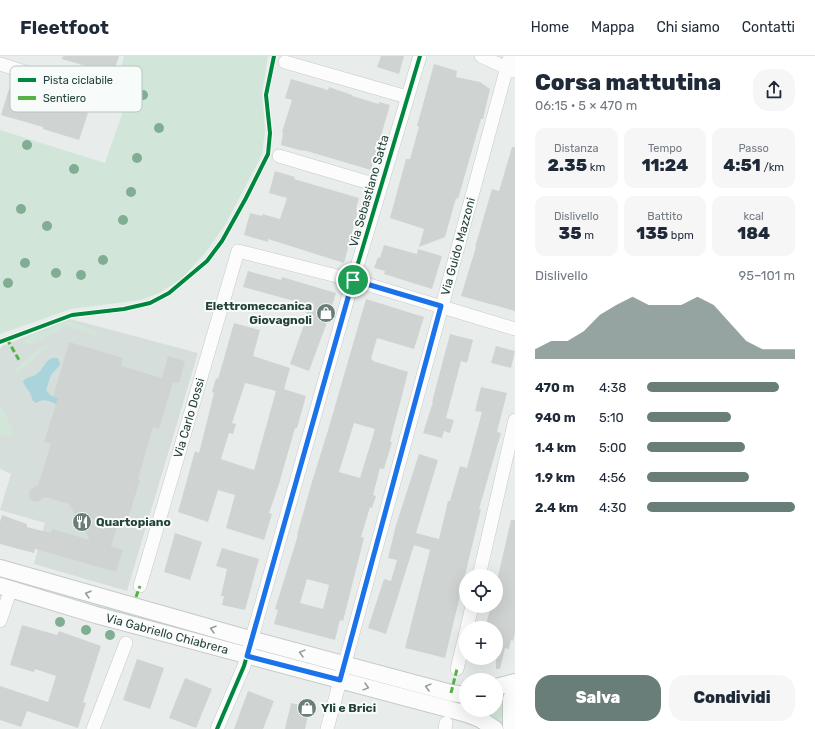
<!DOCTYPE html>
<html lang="it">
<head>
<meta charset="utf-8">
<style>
	body { margin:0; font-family:Rubik,sans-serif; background:#f6f6f7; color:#1f2937; height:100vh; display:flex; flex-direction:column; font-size:15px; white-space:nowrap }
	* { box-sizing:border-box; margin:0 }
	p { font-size:13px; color:#747a83 }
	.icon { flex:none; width:22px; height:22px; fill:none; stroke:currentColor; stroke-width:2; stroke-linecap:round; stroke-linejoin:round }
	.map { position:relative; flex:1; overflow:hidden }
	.drawer { display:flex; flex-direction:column; background:#fff; width:300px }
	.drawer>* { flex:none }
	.buttons { position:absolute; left:459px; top:513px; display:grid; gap:8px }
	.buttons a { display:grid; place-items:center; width:44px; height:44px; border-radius:50%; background:#fff; box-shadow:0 4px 16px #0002; font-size:20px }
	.pin { position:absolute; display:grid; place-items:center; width:34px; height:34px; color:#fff; margin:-17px; border:2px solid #fff; border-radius:50%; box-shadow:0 1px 4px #0007 }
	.round { display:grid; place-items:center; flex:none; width:42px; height:42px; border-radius:16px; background:#f6f6f7 }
	.summary { display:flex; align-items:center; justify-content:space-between; height:68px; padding:0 20px }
	h1 { font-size:22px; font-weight:800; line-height:30px }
	.figures { display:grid; grid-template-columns:repeat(3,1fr); gap:6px; height:68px; padding:4px 20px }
	.figures div { display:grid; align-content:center; border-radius:10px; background:#f6f6f7; text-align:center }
	.figures b { font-size:17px; font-weight:800 }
	.figures small { font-size:11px; font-weight:400 }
	.figures p { font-size:11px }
	.chart { height:112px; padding:8px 20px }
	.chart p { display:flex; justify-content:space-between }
	.chart svg { width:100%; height:72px; margin-top:4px; fill:#697e78; opacity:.7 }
	.button { display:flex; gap:8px; margin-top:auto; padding:8px 20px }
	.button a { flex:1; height:46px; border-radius:16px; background:#697e78; color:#fff; font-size:16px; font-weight:800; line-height:46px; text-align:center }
	.button a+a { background:#f6f6f7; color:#1f2937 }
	ul { padding:0 20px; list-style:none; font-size:13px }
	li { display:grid; grid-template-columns:64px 48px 1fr; align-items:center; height:30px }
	li i { height:10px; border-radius:5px; background:#697e78 }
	header { display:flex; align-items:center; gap:24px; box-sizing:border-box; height:56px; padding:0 20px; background:#fff; border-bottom:1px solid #e0e1e3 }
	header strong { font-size:19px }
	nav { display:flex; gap:22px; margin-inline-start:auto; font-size:14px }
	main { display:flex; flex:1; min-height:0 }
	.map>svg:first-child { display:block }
</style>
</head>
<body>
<header>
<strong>Fleetfoot</strong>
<nav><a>Home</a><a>Mappa</a><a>Chi siamo</a><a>Contatti</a></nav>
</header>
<main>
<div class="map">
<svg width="515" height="673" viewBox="0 0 515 673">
	<rect width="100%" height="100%" fill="#e8edeb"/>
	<!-- built -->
	<path fill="#d6dedb" d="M70,263l128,34 -71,238 -93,-27 11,-41 -45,-13 11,-36 -11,-5v-120l2,-3z"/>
	<!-- green -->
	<path fill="#d1e6d8" d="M124,0h144l-6,36 3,39 -3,24 -37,70 -20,28 -24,26 -22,14 -18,7 -70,9 -71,25v-204l105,33 18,-52 -12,-5z
		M69,265l28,10 -3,4 -27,-9 -40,20 -4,-6z
		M51,288l-17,14v2l-17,12 -3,-1c11,-10 22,-23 37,-27z
		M0,351l2,1 11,22 -1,4 -5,3 -7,-3z
		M0,519l70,22 164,45 -1,3 -164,-45 -69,-22z
		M509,633l-1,40 -9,-7 -28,-12h25v-13z"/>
	<!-- water -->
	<path fill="#a9d4db" d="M52,302h6l2,7 -9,10 -5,15 4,5 31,11c-4,0 -10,2 -14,2 -11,-1 -20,-13 -31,-5l-4,-3c0,-8 -7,-11 -9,-19 6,-6 10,-3 15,-8 6,-4 5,-11 14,-15z"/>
	<!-- building -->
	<path fill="#cfd4d2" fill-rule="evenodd" d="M63,0h56l-6,18 -51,-15z
		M381,0h23l-5,18 -22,-7z
		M434,8l23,7 -1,6 24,5 10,7 -7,30h-2l-23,80 -2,-1 -11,39 -26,10 5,-18 -34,-11 16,-59h4l9,-32 -2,-1z
		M291,23l37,11 1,-3 23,8v1l27,8v-2l11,3 -19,65 -68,-20v1l-22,-6 2,-12 -1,-1 10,-32 -7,-2z
		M9,33l12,4 1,-3 11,4v2l23,8 2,-4 25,8 -1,3 6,2 -9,27 -36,-11v-2l-42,-12z
		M512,91h3v164l-54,-15 15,-49h-1l17,-58 7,2z
		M275,115l20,6 -1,2 65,19 -3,11 2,1 -14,53 -76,-24v3l-24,-7 6,-22 12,3v-2l18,5 7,-21 -18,-5z
		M384,189l33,9 1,-5 24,7 -10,33 -48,-15 1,-3 -11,-3 4,-11 2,1z
		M248,215l33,9 1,-3 54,16 -10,32 -17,46 -19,-7 16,-45 -1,-1 4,-13 -66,-18z
		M366,243l58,18 -10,32 -37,-11 -6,21 2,1v1l35,11 -18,70h2l-8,27 -4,-1 -7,27 3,1 -4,12 -2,-1 -9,30 3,1 -21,83 -3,-1 -5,20 -61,-16 4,-14 -3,-1 23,-74h-1l14,-50 18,-58zM354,367l21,6 -15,49 -21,-6zM307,523l22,6 -6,24 -23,-6z
		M234,267l26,7 -7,26 37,12 -6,21 22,7 -9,32h-2l-16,56 -10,29 3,1 -8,26 -38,-12 9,-33 -17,-5 -10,32 -30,-10 17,-61 4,2 15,-60 -2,-1 4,-14 2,1zM245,327l31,8 -22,79 -33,-11 8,-26 4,1 3,-10 -4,-1z
		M450,278l23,6 -6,23 -6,-2 -15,57 8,2 -4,13 -6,-2 -2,7 -19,-5 10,-31h-1z
		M69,286l54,16 -2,8 41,12 6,-22 17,5 -6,22 -6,-1 -14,47 -6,-2 -15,52 2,1 -13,42 -8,-2 -8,26 12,4 -7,22 -81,-23 -1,4 -34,-9v-22l2,-7 25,9v3l24,6 1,-4 38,11 -21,-36 -24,-7 -6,4 -3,1 -5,-2 -2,-4 1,-6 8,-5 13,-41 -7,-2 14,-44 -5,-1z
		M496,290l19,5 -4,17 -20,-5z
		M481,331l26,6 -10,39 4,1 -22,76h2l-36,149 -40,-10 25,-98 -16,-5 -28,89 -18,-6 16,-49 7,2 6,-21 -9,-2 8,-33 23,-71 19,6 -22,73 23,6 9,-38h2l10,-35 7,2 15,-56 -7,-1z
		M511,464h4v113l-2,8 -2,-1 -2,9 -4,-1 -5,21h-4v-41h-11l6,-22h5v-21z
		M175,477l27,9 -12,38 -26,-8z
		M222,492l37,11 -14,51 -23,-5 2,-9h-3l6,-27 -11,-3z
		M22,569l35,10 2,-4 42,15 -18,56 3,1 -8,25 -51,-17 -6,16 -21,-7v-34l48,16 8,-26 -21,-7 -1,3 -24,-7z
		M137,603l27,9 -14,41 -27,-9z
		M185,622l27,11 -16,39 -27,-10z
		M248,635l26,10 -11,28h-29z
		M291,647l19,4 -5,22h-20z"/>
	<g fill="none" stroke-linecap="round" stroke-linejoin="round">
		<!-- minor casing -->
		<g stroke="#c5cac8" stroke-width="14">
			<g id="minor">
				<path d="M481,0l32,15"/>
				<path d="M285,6l122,35"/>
				<path d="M0,8l99,32"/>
				<path d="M279,100l101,30"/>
				<path d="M479,520l36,-156"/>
				<path id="s1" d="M140,530l98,-335 115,29 162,49"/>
				<path d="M0,565l11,-32"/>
				<path d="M467,572l5,-22"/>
				<path d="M457,613l9,-37"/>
				<path d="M93,673l33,-86"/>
				<path d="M217,673l27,-63 109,-386 67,-224"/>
				<path id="s2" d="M327,673l183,-673"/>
				<path d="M445,673l1,-6"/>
			</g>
		</g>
		<!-- tertiary casing -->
		<g stroke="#c5cac8" stroke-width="18">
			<g id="tertiary">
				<path d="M0,512l239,68 212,57 15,2"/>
				<path id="s3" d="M0,530l96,29 371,99 13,5 15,10"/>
				<path d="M496,631l19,-5"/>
			</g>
		</g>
		<!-- secondary casing -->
		<g stroke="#c3cbc8" stroke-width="20">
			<path id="secondary" d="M513,673l-1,-3v-26l3,-10"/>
		</g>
		<!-- minor -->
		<use href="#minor" stroke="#fcfcfc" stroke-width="13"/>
		<!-- tertiary -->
		<use href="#tertiary" stroke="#fcfcfc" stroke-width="16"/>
		<!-- secondary -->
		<use href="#secondary" stroke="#fcfcfc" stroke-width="18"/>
		<!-- quiet -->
		<path stroke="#55b346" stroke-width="3" stroke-dasharray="6 3" stroke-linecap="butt" d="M7,283l12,21
			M136,541l4,-11
			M451,637l6,-24"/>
		<!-- cycleway casing -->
		<g stroke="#f7fbf9" stroke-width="6">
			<path id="cycleway" d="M0,286l72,-27 52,-6 26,-6 19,-10 38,-32 15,-20 24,-43 22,-44 2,-21 -4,-38 8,-39
				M217,673l27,-63 109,-386 67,-224"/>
		</g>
		<!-- cycleway -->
		<use href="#cycleway" stroke="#00873e" stroke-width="4"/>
	</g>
	<!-- trees -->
	<g fill="#81ae93">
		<circle cx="143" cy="39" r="5"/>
		<circle cx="159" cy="72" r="5"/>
		<circle cx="27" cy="89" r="5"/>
		<circle cx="137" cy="102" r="5"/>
		<circle cx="74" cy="113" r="5"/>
		<circle cx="131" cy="136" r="5"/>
		<circle cx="21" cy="153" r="5"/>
		<circle cx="123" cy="164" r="5"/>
		<circle cx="47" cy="170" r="5"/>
		<circle cx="103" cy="204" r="5"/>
		<circle cx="25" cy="207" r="5"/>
		<circle cx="56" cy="217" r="5"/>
		<circle cx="81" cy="219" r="5"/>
		<circle cx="8" cy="227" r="5"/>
		<circle cx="60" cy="566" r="5"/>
		<circle cx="86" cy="574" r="5"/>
		<circle cx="110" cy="579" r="5"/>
	</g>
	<!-- one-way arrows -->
	<defs><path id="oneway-chevron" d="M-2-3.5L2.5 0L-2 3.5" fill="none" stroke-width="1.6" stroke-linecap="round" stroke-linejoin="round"/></defs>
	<g stroke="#909f9b">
		<use href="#oneway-chevron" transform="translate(88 538) rotate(-164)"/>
		<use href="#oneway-chevron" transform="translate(213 573) rotate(-164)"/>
		<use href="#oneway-chevron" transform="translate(302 597) rotate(-165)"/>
		<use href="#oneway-chevron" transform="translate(366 631) rotate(15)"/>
		<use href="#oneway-chevron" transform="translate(428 631) rotate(-165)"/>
	</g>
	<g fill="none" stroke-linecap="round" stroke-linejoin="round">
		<!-- route casing -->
		<g stroke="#fff" stroke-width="8">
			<path id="route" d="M353,224l88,26 -101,374 -93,-24z"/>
		</g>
		<!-- route -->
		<use href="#route" stroke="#1a73e8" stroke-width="5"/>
	</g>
	<!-- icons -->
	<defs>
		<g id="shop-disc" transform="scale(1)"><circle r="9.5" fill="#697e78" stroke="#f7fbf9"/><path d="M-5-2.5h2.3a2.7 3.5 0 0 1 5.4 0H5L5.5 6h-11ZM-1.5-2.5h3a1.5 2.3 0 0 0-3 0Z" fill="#fff"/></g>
		<g id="restaurant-disc" transform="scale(1)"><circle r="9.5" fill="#697e78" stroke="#f7fbf9"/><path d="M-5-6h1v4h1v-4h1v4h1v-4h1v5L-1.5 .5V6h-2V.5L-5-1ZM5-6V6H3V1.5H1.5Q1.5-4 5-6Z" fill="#fff"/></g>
	</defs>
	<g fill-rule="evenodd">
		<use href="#shop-disc" x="326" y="257"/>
		<use href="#restaurant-disc" x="82" y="466"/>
		<use href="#shop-disc" x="307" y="652"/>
	</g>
	<g text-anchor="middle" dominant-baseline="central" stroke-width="4" stroke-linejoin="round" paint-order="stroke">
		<!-- street labels -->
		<g font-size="12" fill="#24423a" stroke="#f7fbf9">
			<text transform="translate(369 135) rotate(-74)">Via Sebastiano Satta</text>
			<text stroke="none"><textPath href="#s2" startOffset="500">Via Guido Mazzoni</textPath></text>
			<text stroke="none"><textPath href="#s1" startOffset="175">Via Carlo Dossi</textPath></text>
			<text stroke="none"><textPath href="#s3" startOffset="174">Via Gabriello Chiabrera</textPath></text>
		</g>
		<!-- poi labels -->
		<g font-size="12" font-weight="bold" fill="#24423a" stroke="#f7fbf9" text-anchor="start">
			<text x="312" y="250" text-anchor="end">Elettromeccanica<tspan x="312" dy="14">Giovagnoli</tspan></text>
			<text x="96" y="466">Quartopiano</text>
			<text x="321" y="652">Yli e Brici</text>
		</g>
	</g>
	<!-- legend -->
	<rect x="10" y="10" width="132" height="46" rx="6" fill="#f7fbf9" stroke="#b8c4c0" stroke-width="1"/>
	<rect x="18" y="22" width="18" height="4" fill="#00873e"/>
	<rect x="18" y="40" width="18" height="4" fill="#55b346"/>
	<g font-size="11" fill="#24423a">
		<text x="43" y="28">Pista ciclabile</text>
		<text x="43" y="46">Sentiero</text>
	</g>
</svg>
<div class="buttons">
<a><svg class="icon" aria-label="locate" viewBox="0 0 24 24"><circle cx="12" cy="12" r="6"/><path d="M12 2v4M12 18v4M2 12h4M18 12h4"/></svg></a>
<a>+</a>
<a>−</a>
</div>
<div class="pin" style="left:353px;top:224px;background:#1e9e55"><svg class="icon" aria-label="arrive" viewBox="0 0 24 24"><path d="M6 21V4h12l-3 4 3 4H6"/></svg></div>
</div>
<section class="drawer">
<div class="summary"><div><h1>Corsa mattutina</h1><p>06:15 · 5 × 470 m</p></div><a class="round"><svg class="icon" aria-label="share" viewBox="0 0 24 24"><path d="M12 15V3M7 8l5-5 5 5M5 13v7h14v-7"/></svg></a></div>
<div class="figures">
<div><p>Distanza</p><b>2.35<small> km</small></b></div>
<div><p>Tempo</p><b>11:24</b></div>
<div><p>Passo</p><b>4:51<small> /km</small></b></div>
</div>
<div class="figures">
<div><p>Dislivello</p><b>35<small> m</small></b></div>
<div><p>Battito</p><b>135<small> bpm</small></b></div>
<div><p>kcal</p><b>184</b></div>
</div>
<div class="chart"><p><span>Dislivello</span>95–101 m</p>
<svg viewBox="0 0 160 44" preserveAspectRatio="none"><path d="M0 44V38L10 33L20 33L30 27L40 17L50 11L60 6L70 11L80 11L90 11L100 6L110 11L120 22L130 33L140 38L150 38L160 38V44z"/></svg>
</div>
<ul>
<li><b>470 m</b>4:38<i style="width:89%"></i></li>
<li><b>940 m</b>5:10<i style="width:57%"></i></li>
<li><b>1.4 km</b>5:00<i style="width:66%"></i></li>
<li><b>1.9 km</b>4:56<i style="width:69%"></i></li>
<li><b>2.4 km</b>4:30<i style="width:100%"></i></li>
</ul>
<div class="button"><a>Salva</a><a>Condividi</a></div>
</section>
</main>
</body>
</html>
